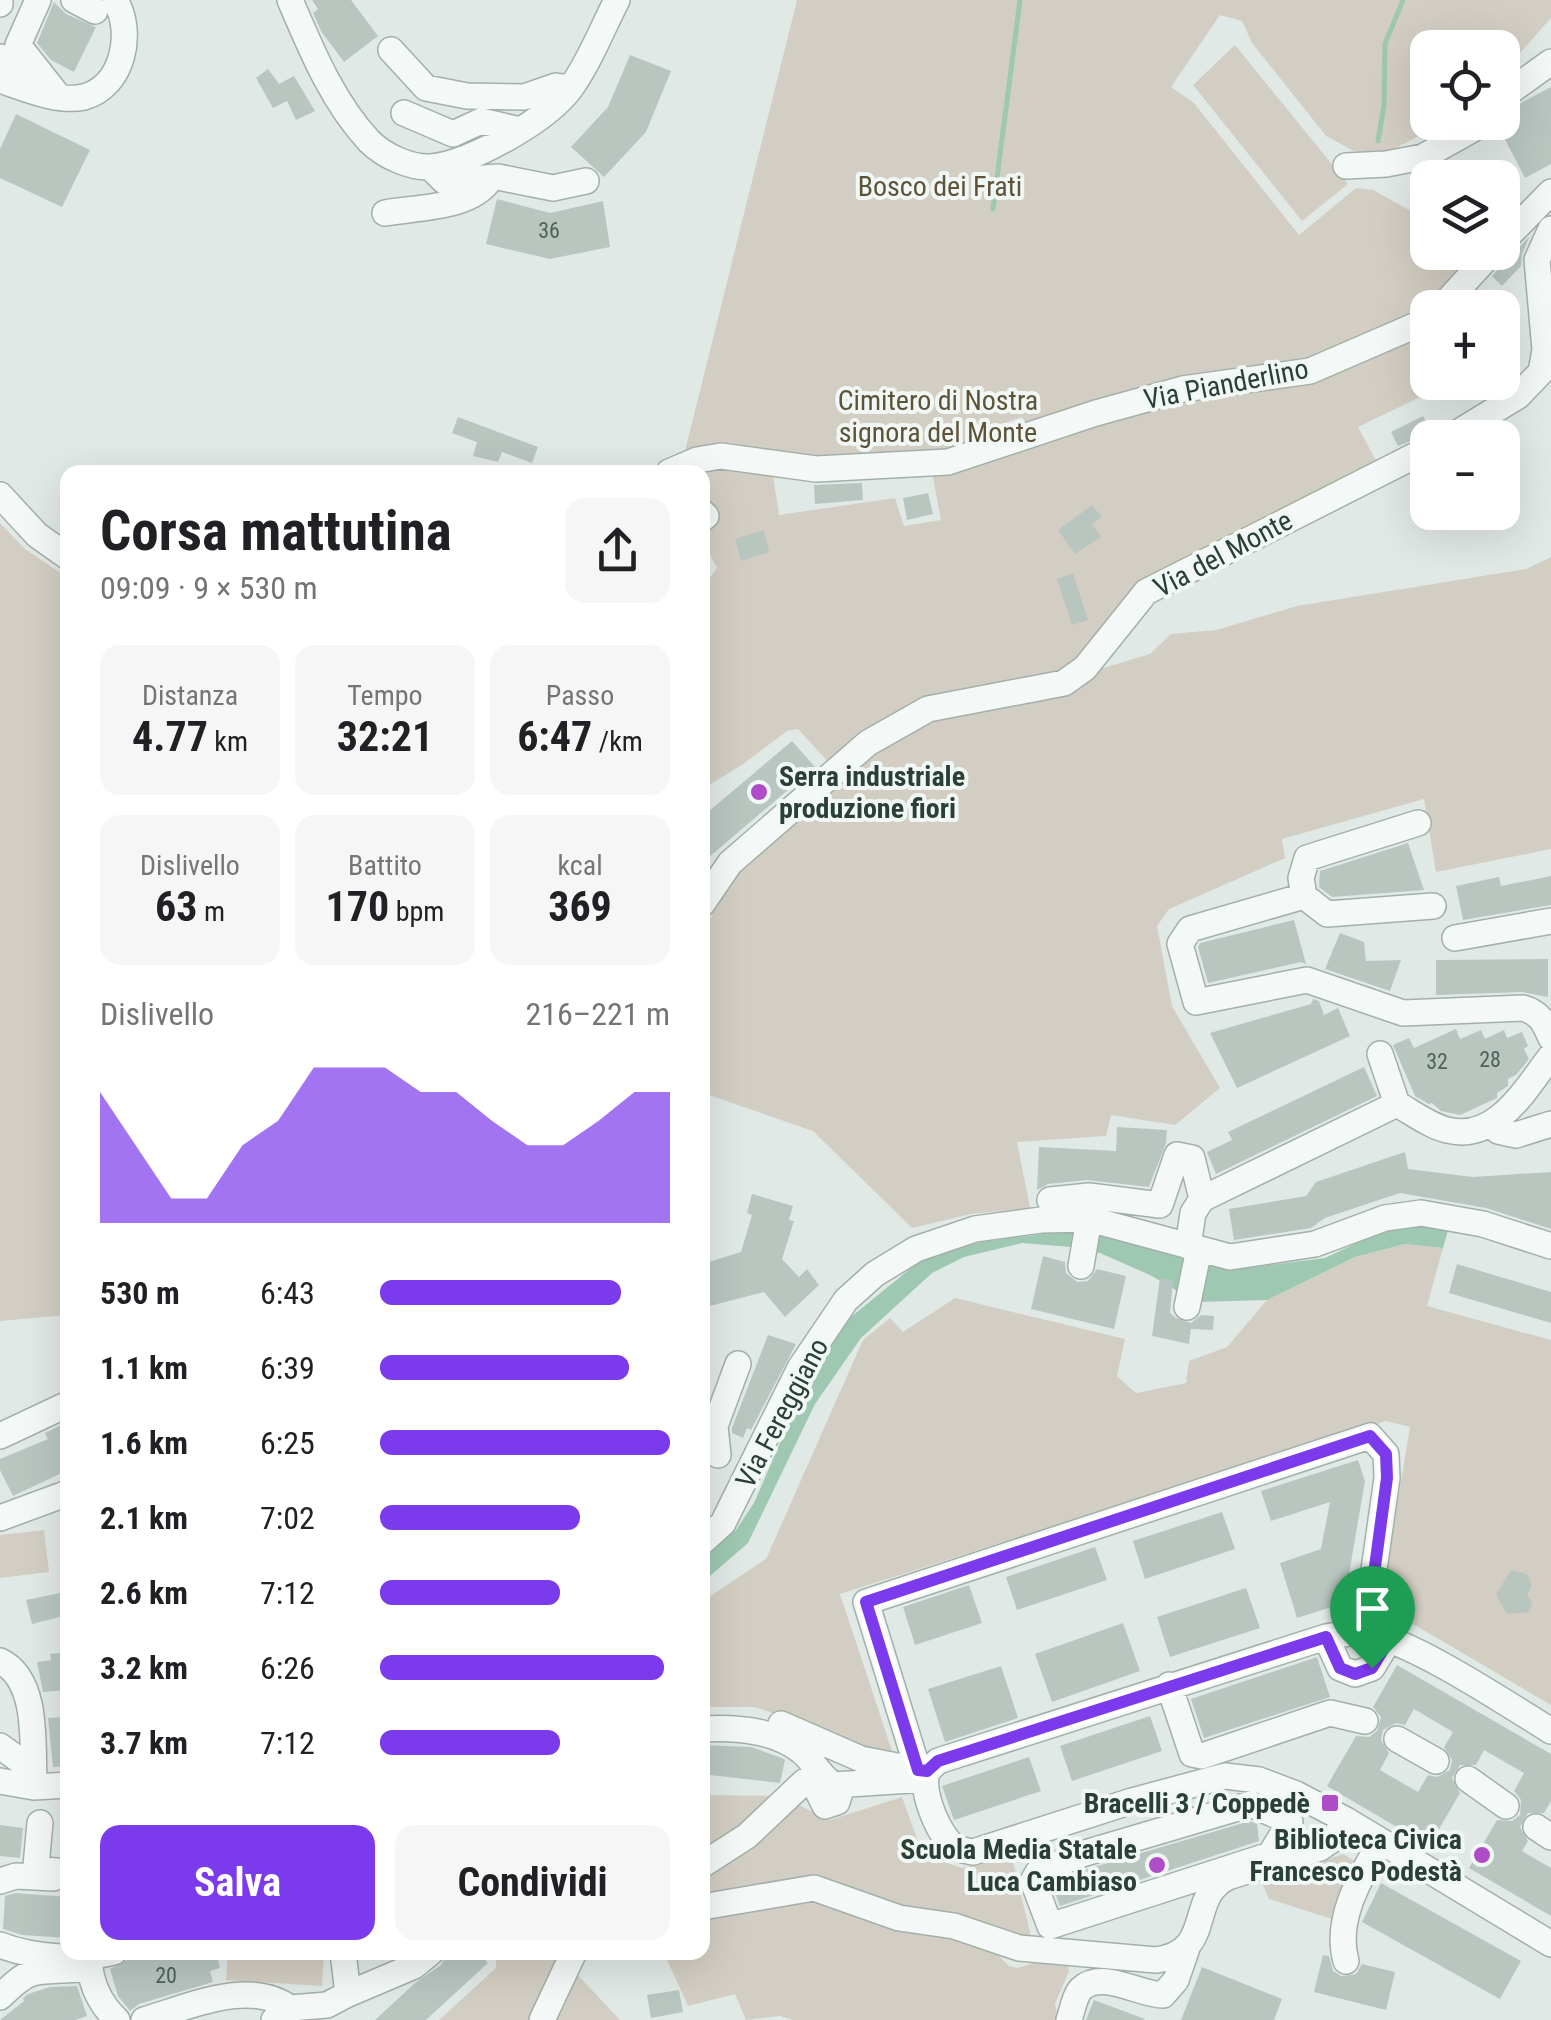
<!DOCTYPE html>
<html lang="it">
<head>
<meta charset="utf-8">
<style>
	body { margin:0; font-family:"Roboto Condensed",sans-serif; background:#f6f6f6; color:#202124; height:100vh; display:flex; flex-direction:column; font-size:38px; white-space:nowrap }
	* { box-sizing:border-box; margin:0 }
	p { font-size:32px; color:#757577 }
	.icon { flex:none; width:55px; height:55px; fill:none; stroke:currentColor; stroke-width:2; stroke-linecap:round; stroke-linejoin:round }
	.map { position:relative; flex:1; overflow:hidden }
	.sheet { position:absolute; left:60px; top:465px; width:650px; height:1495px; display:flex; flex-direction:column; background:#fff; border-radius:20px; box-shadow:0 10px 40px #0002 }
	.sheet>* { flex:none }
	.fabs { position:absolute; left:1410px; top:30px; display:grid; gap:20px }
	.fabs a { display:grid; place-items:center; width:110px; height:110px; border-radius:20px; background:#fff; box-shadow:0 10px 40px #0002; font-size:50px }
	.pin { position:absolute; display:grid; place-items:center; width:85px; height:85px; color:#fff; margin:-102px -42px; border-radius:50% 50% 50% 0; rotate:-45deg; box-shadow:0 0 10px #0007 }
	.pin .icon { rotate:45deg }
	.round { display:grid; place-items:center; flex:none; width:105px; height:105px; border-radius:20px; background:#f6f6f6 }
	.headline { display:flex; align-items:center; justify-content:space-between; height:170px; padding:0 40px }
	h1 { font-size:55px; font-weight:700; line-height:75px }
	.stats { display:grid; grid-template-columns:repeat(3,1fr); gap:15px; height:170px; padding:10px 40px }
	.stats div { display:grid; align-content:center; border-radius:20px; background:#f6f6f6; text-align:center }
	.stats b { font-size:42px; font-weight:700 }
	.stats small { font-size:28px; font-weight:400 }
	.stats p { font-size:28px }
	.chart { height:280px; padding:20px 40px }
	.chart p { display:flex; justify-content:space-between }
	.chart svg { width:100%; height:180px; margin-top:10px; fill:#7c3aed; opacity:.7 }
	.primary-button { display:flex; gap:20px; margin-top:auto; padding:20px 40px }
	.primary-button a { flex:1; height:115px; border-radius:20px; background:#7c3aed; color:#fff; font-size:40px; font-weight:700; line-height:115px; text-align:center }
	.primary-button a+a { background:#f6f6f6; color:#202124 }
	ul { padding:0 40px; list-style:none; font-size:32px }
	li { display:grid; grid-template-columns:160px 120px 1fr; align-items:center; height:75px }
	li i { height:25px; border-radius:12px; background:#7c3aed }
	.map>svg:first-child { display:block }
</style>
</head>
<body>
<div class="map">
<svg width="1551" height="2020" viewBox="0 0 1551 2020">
	<rect width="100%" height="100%" fill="#e1e9e6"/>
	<!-- green -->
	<path fill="#d3cec3" d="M797,0h754v18l-48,54 -1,-24h-74v74l16,1 -60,31 -30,-3 -28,-15 -74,-93 -10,-22 -22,-6 -49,72 23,16 105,132 57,-47 17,2 36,20 18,-2 1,44 56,1 -50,54 -6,1 -1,5 -102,44 -298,68 -5,-8 -32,11 -9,13 -32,14 -134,9 -95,-14 -35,1z
		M1235,45l113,139 -46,37 -109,-136z
		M1427,328l1,54 21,1 -91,44 23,43 -225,111 -88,94 -140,29 -96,62 -34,-37 -11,2 -44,33 -40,25v-202l14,-19 -14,-27 -1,-69h-20l24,-6 66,2 7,47 116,-17 9,28 37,-6 -9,-48z
		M0,523l25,26 43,29 -1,737 -67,6z
		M1551,557v292l-115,23 -12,-73 -142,40 3,19 -116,51 -12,17 15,80 48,82 -45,37 -64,-10 -5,21 -89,6 13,66 -59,6 -59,14 -99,-97 -110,-38v-173l8,-3 23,-51 169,-138 247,-74 21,-20 45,-4 81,-24 229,-37z
		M1405,1244l38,4 -16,58 124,34v365l-138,-81 -34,-9 31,-188 -24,-6 -546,173 53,160 -39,-2 -64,-33 -35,-12h-52v-106l63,-42 97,-219 27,-22 13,14 52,-34 170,41 -8,37 19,17 50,-10 3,-22 38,-14 40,-47 88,-43z
		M44,1530l5,42 -49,6v-43z
		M703,1795l77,1 50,24 72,-23 21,58 39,13 49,-14 22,90 -205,-57 -125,12z
		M1343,1854l15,9 -26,56 -63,-20 -7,-16z
		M828,1899l4,9 21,5 43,18 66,10 34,12 13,13 9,2 37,-12 11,3 3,12 -14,33 3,16h-265l-13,-4 -34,4 -11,-26 -47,12 -24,-53 38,-1 1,-36z
		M491,1952l70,1 -1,3 60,64h-181l57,-52v-9z
		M228,1953h96l-2,33 -96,-6z"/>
	<!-- water -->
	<path fill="#9ec8b1" d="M1449,1227l-6,21 -38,-4 -50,13 -88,43 -71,2 -46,-27 -50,-22 -29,-6 -49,-4 -58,14 -32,16 -71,65 -46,66 -67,139 -45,39v-24l33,-28 18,-27 55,-127 37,-55 75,-61 60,-18 91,-12 31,4 126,36 96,-12 63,-30z"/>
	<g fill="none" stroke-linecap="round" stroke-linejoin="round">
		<!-- stream -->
		<path stroke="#9ec8b1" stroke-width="5" d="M1378,141l6,-36 1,-61 18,-44
			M993,209l27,-209"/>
	</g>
	<!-- building -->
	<path fill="#b9c6c0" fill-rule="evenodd" d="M312,0h39l27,36 -34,26 -23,-31 -8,-18 5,-4z
		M54,2l12,12 30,13 -22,45 -23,-12 -14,-17z
		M630,55l41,16 -25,61 -42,45 -33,-30 37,-40z
		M268,69l11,15 15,-8 21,35 -19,9 -9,-19 -14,7 -17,-30z
		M1551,87v77l-26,14 -29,-56h6v-9z
		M16,114l74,36 -28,57 -62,-29v-29z
		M497,199l53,14 53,-12 7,46 -60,12 -64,-15z
		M1529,237l-7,17 -1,12 -19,20 -10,-10z
		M1423,416l8,17 -33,13 -7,-14z
		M458,417l80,30 -6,16 -30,-11 -4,10 -25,-6 4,-14 -25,-9z
		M862,483l1,17 -48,4 -1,-19z
		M928,493l5,21 -26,6 -4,-22z
		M1092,505l10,12 -10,7 9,13 -26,17 -17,-24z
		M764,530l5,22 -28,9 -6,-22z
		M1073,573l15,47 -16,5 -15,-46z
		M792,741l23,26 -113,96v-46z
		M1408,843l16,47 -92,7 -13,-10 1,-16z
		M1551,876v29l-88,15 -7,-34 43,-9 2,9z
		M1294,920l12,44 -5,-2 -93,21 -10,-36 2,-4z
		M1340,933l24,9 2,19 35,-1 -11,31 -65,-22z
		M1548,959v38l-26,-5 -86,3v-35z
		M1313,999l6,2 5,14 14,-7 12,28 -113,52 -27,-55 101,-29z
		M1456,1029l4,10 21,-9 4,9 19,-9 3,8 15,-6 6,14 -4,3 5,10 -13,16 -8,4v7l-11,7v5l-37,17 -19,-4 -9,-8 -3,1 -14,-8 -22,-51 16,-7 5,10z
		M1364,1067l13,29 -161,78 -9,-22 25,-12 -4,-8z
		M1117,1127l50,3 -1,13 -17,44 -62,-7 -39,4 -11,6 2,-43 77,4z
		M1405,1152l3,17 65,8 78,-5v57l-65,-21 -86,-15 -75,25 -14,10 -77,12 -5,-31 77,-13 10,-14z
		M752,1194l41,12 -4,14 5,1 -12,38 17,18 8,-8 12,16 -34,32 -21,-25 -62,16v-44l39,-12 11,-37 -5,-2z
		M1043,1256l22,6 1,11 11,9 11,-1 9,-12 29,7 -12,53 -83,-20z
		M1457,1264l94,28v31l-102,-30z
		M1160,1278l13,2 -3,33 6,5 15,5 10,-8 13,1 -1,14 -22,-1 -2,15 -37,-8z
		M768,1335l28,9 -45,86 -4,-2 -4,10 -11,-5v-5z
		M68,1422v34l-4,2 4,12 -55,26 -13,-26v-11l48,-20 -3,-6z
		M1358,1460l7,21 -21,122 -47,15 -17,-55 41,-14 9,-47 -59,19 -10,-30z
		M1222,1512l13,37 -90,30 -12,-38z
		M1095,1547l12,33 -90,30 -11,-33z
		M1511,1570l16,4 5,11 -5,10 5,7 -3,10 -22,2 -11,-20z
		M969,1585l13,38 -67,22 -12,-38z
		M1246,1588l14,40 -90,29 -13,-40z
		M65,1592l3,23 -36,9 -6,-24z
		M1123,1623l17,48 -88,31 -17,-48z
		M68,1652v38l-25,2 -6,-30 14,-2 -1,-6z
		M1317,1657l13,40 -126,41 -13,-39z
		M1397,1665l154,89v47l-7,12h-16l-8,14 8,14 -6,10 29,17v48l-82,-48 28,-48 15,1 8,-6 1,-15 -7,-9 10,-18 -40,-23 -8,15h-16l-8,13 8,15 -31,53 -102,-60 29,-50 13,1 8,-6 4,-14 -8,-10zM1414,1709l39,23 -9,15 8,13 -2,10 -13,7 -9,-2 -10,17 -38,-22 9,-17 -8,-13 2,-10 13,-7 9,2z
		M1001,1666l17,52 -73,24 -17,-53z
		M1150,1716l12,35 -90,30 -12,-35z
		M68,1717v49l-15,1 -5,-49z
		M702,1745l49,2 31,11 3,2 -5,23 -78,-9z
		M1029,1757l12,34 -87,29 -12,-34z
		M1250,1821l7,3 2,17 -199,65 -8,-22 35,-15z
		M0,1825l23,3 -3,30 -20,-2z
		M1381,1883l140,78 -21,38 -138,-77z
		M15,1893l53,4v41l-46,-3 -19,-6 2,-33z
		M156,1952h60l4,16 -10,3 3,11 -74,22 -9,7 -12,-15 -8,-27 17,-9z
		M448,1952h30l10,11 -62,57h-51l40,-37 26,-18z
		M1323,1955l6,1 4,15 8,5 15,-2 6,-10 33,8 -9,38 -72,-18z
		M1202,1967l80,32 -8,21h-93z
		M77,1986l10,30 -11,4h-76l24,-19 -1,-3 5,-4 22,-7z
		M679,1990l4,22 -32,6 -4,-23z
		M1094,2000l51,19 -1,1h-58z"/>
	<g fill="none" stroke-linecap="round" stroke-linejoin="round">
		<!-- minor casing -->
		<g stroke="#a3b0aa" stroke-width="28">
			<path id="minor" d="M38,0l-20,45 41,52
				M74,0l21,11
				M290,0c21,49 42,101 79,141 15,15 41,27 62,26 39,-3 116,-47 139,-78 19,-26 32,-60 47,-89
				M0,4v-4
				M391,50l35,38 41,8 57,1 32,-11 14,2
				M0,57l38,15
				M0,80c24,8 58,23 84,17 40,-11 50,-66 31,-97
				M1502,97l49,-35
				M404,113l49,21 28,-13 39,9
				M1346,166l40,-2 37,-7 50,-28 5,-7
				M430,167l14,14 54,-4 55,11 33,-7
				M385,213c33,-6 87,-4 106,-35
				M1502,242l49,-50
				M1441,308l51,-56
				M1449,438l69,-42 23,-24 4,-22 -8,-90 14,-31
				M669,472l28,-12 24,-4 95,13 132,-7 148,-49 87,-24 127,-18 118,-51
				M0,495l37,40 31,22
				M702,512l4,4 -4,3
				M1304,896l-3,-18 6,-20 111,-35
				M702,904l28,-41 138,-120 60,-34 136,-26 21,-15 61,-76 282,-143
				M1433,906l-106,8 -23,-18 -114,33 -10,15 16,58 111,-22 96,33 120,-5c17,5 21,14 28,30
				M1455,938l96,-17
				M1380,1054l17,50
				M1494,1123l4,8 18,4 35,-11
				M1050,1200l39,-4 71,9 17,-50 15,3 10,41
				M1188,1246l5,-33 9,-14 195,-95c16,9 33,22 50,26 49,13 79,-42 104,-74
				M1081,1266l8,-47
				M1187,1307l12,-58
				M0,1436l68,-32
				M718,1455l-3,-29 23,-62
				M0,1518l68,-25
				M702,1542l21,-19 77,-155 46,-68 29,-26 41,-25 59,-20 66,-9 48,-1 141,38 85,-13 70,-26 36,-5 62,11 68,22
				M1326,1637l14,31 15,6 17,-6 17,-28
				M0,1661c40,19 32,87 34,126
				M1169,1685l23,69 10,2 128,-43 35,8
				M781,1724l80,35 56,11
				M702,1729c32,-2 73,1 99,22 13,10 19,26 33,34l92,-6
				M1551,1731c-42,-26 -141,-92 -186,-98 -13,-2 -27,2 -39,4l-388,124c-3,3 -9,8 -11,12 -7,18 13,67 30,75 5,2 10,3 16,4l159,-51 93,-25 34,4 37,14 50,26 205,124
				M1397,1739l39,22
				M0,1746l33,24
				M918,1770l-52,-168 504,-166 16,18 1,24 -22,155
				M1468,1779l38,27
				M0,1781l34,6 34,-2
				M1251,1804l39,18 -20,33 -220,71 -17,-45 5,-9 44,-18z
				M40,1823l-4,43 9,4 23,2
				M1536,1827l15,10
				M702,1865l45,-29 57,-54 10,2 11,22 12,-4 5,-16
				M0,1881l16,-5 37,2
				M702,1907l112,-19 85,30 55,8 65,22 137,12c60,-8 30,-63 72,-83l92,-29 13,-9 13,-19
				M0,1945c33,13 80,16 114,7
				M89,1958c1,24 10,45 28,62
				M1346,1961c-12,-42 15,-85 35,-120
				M348,1994l66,-28 17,-14
				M0,1997c9,-8 20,-21 33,-24 12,-4 40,-2 57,-5
				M144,2020c44,-13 106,-42 146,-12
				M274,2020l16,-12 37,-3 21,-11 -5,-42
				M542,2020l32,-68
				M1069,2020c3,-9 6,-25 12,-31 20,-20 59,6 82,6l13,-15 11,-32"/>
		</g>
		<!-- minor -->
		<use href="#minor" stroke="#f4f8f6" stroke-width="25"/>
	</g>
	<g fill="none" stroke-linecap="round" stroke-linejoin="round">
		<!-- route casing -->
		<g stroke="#fff" stroke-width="20">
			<path id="route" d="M1370,1436l16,18 1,24 -21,155 23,7 -17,28 -17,6 -15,-6 -14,-31 -388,124 -11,10 -9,-1 -52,-168z"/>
		</g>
		<!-- route -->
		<use href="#route" stroke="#7c3aed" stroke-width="12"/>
	</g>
	<!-- markers -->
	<g fill="#af4dc8" stroke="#f1f7f4" stroke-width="4">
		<circle cx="759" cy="792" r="10"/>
		<rect x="1320" y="1793" width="20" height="20" rx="5"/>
		<circle cx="1482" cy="1855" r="10"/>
		<circle cx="1157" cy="1865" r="10"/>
	</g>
	<g text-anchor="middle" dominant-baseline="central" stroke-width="8" stroke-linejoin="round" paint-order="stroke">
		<!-- number labels -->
		<g font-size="22" fill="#4e6259">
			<text x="549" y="230">36</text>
			<text x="1490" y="1059">28</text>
			<text x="1437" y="1061">32</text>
			<text x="166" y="1975">20</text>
		</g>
		<!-- park labels -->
		<g font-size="28" fill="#5c5338" stroke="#f1f7f4">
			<text x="940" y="186">Bosco dei Frati</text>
			<text x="938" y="400">Cimitero di Nostra<tspan x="938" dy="32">signora del Monte</tspan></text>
		</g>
		<!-- street labels -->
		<g font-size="28" fill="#2a4037" stroke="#f1f7f4">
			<text transform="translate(1226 384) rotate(-11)">Via Pianderlino</text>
			<text transform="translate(1223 554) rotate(-28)">Via del Monte</text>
			<text transform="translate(782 1413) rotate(-62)">Via Fereggiano</text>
		</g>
		<!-- poi labels -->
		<g font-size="28" font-weight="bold" fill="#2a4037" stroke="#f1f7f4" text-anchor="end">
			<text x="779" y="776" text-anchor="start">Serra industriale<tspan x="779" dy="32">produzione fiori</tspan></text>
			<text x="1310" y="1803">Bracelli 3 / Coppedè</text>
			<text x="1462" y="1839">Biblioteca Civica<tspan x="1462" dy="32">Francesco Podestà</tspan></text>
			<text x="1137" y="1849">Scuola Media Statale<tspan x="1137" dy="32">Luca Cambiaso</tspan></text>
		</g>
	</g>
</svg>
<div class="fabs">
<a><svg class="icon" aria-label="locate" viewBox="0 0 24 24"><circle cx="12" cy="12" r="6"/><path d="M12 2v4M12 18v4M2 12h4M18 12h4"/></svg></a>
<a><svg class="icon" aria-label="layers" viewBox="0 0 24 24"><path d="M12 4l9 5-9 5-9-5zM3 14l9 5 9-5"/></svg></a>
<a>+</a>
<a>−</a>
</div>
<div class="pin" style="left:1372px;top:1668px;background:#1e9e55"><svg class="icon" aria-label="arrive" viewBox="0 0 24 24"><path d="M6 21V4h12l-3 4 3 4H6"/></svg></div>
<section class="sheet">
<div class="headline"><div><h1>Corsa mattutina</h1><p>09:09 · 9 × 530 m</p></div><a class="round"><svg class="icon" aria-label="share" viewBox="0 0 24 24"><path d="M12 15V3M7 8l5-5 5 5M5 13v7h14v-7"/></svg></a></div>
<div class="stats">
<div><p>Distanza</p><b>4.77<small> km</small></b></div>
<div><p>Tempo</p><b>32:21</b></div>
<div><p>Passo</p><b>6:47<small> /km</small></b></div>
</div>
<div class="stats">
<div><p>Dislivello</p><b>63<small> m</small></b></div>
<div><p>Battito</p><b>170<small> bpm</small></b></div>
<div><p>kcal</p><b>369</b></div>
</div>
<div class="chart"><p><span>Dislivello</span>216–221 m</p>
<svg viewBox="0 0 160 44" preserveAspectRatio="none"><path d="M0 44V12L10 25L20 38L30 38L40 25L50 19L60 6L70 6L80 6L90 12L100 12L110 19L120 25L130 25L140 19L150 12L160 12V44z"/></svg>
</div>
<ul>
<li><b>530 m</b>6:43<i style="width:83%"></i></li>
<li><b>1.1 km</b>6:39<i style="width:86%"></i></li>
<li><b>1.6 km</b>6:25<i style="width:100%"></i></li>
<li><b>2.1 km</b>7:02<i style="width:69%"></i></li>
<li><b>2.6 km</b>7:12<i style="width:62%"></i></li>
<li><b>3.2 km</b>6:26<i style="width:98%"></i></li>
<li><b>3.7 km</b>7:12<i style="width:62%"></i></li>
</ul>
<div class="primary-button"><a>Salva</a><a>Condividi</a></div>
</section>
</div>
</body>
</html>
